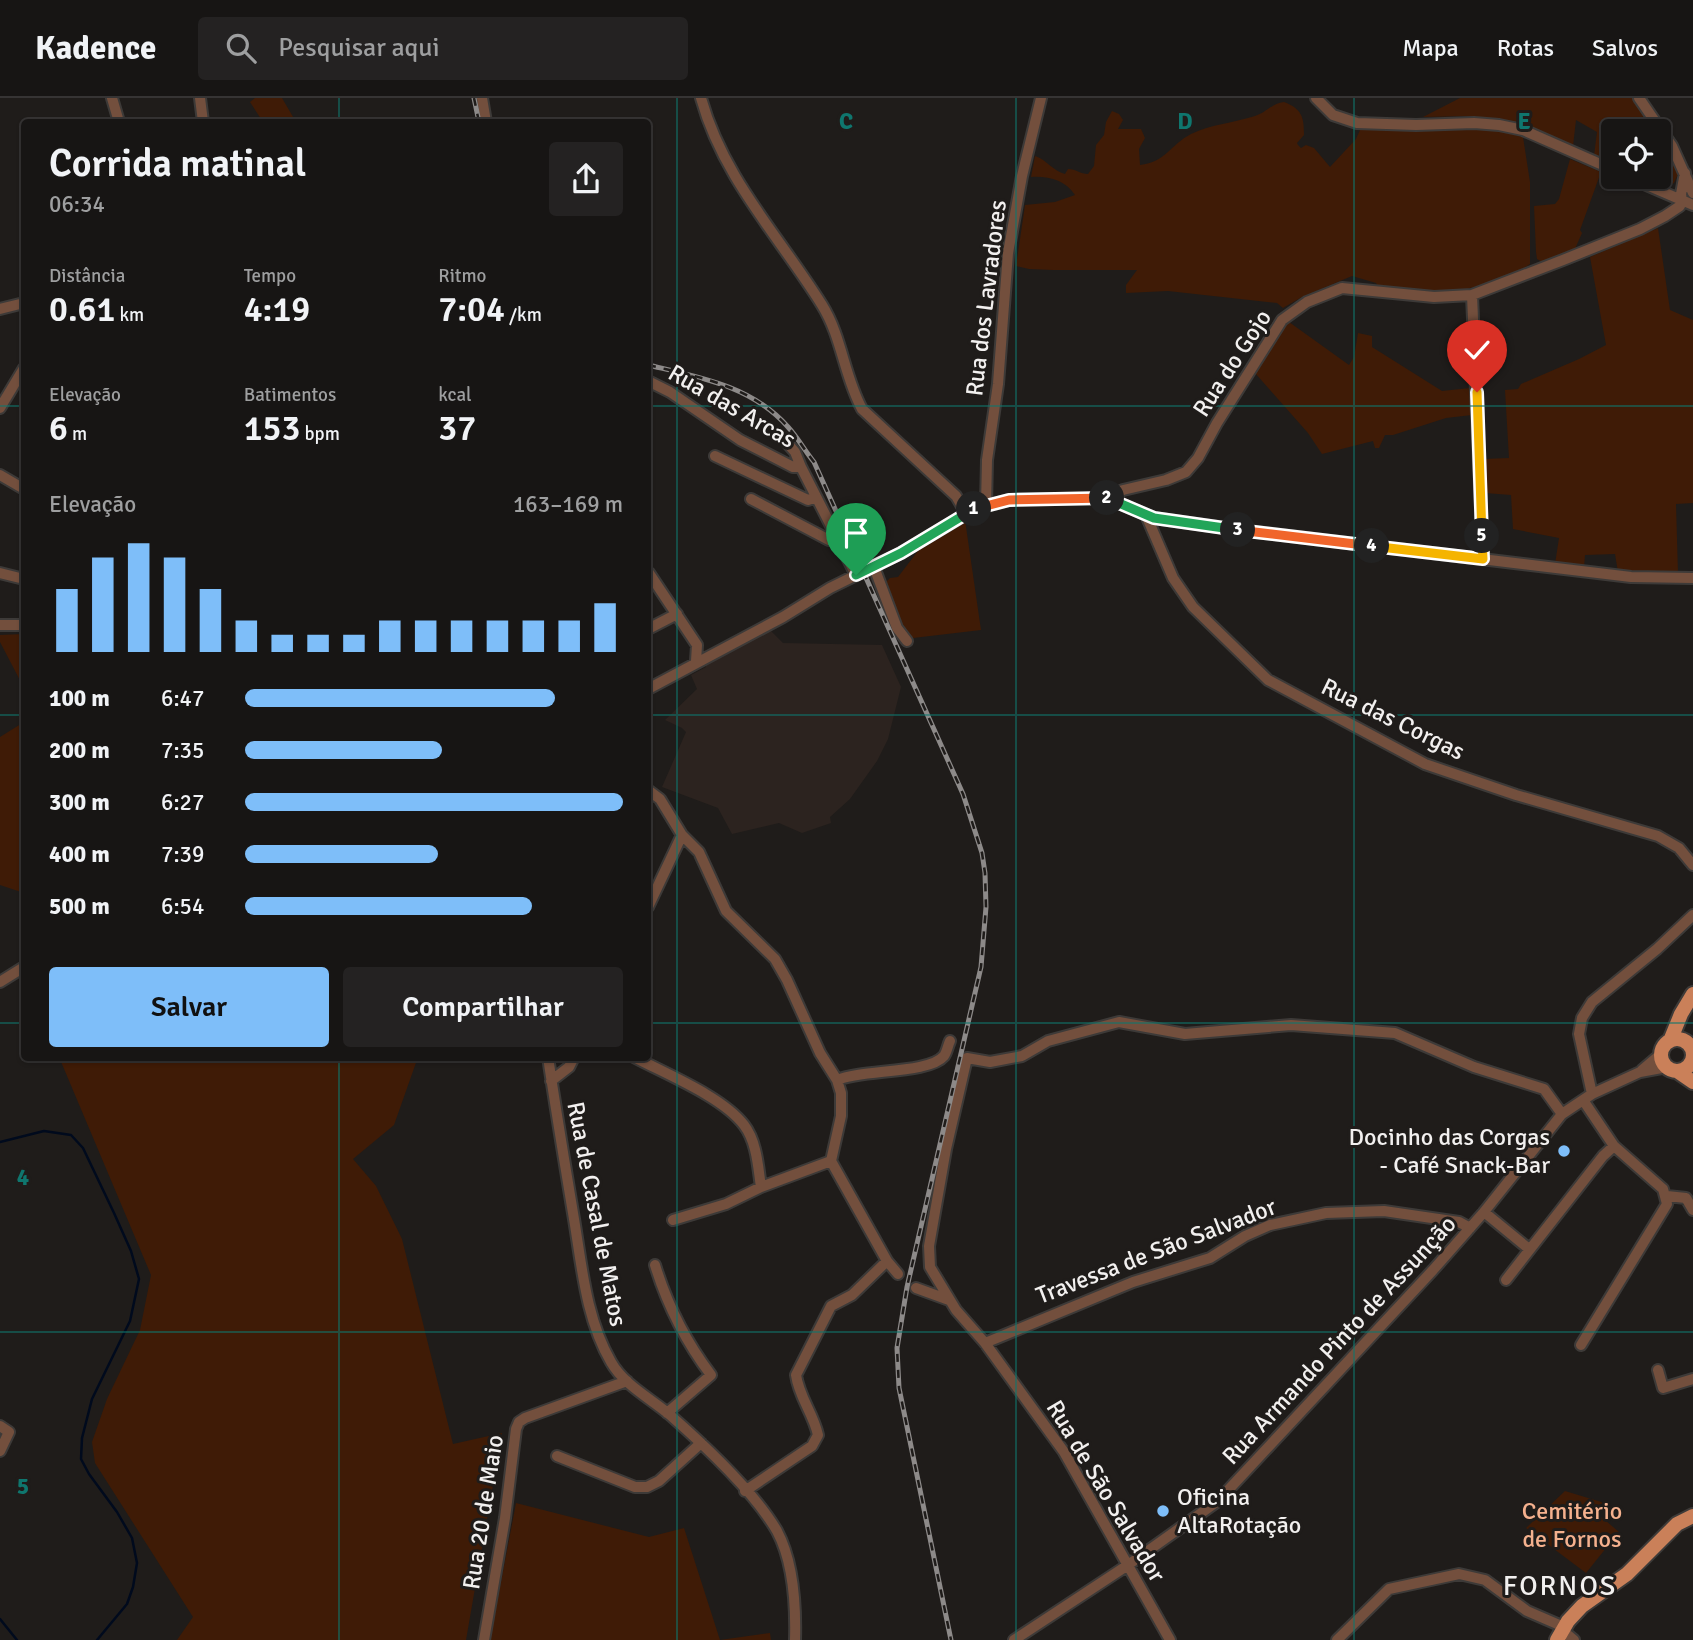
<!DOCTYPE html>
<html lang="pt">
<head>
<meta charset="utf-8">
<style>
	body { margin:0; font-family:Signika,sans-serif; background:#242222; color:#f1f3f6; height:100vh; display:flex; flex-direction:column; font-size:26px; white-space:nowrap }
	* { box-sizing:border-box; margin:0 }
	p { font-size:23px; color:#9e9fa0 }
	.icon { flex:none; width:38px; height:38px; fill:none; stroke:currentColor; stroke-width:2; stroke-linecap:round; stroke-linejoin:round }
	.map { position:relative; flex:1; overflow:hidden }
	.details { position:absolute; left:21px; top:21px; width:630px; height:942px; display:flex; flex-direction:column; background:#171514; border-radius:7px; box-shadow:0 2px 5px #0004,0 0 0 2px #363434 }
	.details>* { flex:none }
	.controls { position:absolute; left:1601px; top:21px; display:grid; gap:14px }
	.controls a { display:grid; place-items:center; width:70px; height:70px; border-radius:7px; background:#171514; box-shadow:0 2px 5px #0004,0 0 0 2px #363434; font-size:35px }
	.pin { position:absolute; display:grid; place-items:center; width:60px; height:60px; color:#fff; margin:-72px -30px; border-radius:50% 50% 50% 0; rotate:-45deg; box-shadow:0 0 7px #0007 }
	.pin .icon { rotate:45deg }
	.km { position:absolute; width:35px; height:35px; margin:-18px; border-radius:50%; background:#222; color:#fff; font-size:19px; line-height:35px; text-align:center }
	.round { display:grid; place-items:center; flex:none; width:74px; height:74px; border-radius:7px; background:#242222 }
	.overview { display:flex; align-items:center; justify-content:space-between; height:119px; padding:0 28px }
	h1 { font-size:38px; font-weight:600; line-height:52px }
	.stats { display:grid; grid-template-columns:repeat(3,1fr); gap:10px; height:119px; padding:7px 28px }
	.stats div { display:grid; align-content:center }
	.stats b { font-size:35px; font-weight:600 }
	.stats small { font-size:19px; font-weight:400 }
	.stats p { font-size:19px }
	.chart { height:196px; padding:14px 28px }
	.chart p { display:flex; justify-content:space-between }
	.chart svg { width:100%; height:126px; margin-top:7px; stroke:#7ebef9; stroke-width:6 }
	.primary-button { display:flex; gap:14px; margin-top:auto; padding:14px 28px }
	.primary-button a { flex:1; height:80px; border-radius:7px; background:#7ebef9; color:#111; font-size:28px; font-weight:600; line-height:80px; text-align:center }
	.primary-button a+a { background:#242222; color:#f1f3f6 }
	ul { padding:0 28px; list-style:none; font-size:23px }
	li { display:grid; grid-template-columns:112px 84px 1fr; align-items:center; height:52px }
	li i { height:18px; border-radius:9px; background:#7ebef9 }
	header { display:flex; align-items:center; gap:42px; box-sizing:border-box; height:98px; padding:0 35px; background:#171514; border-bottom:2px solid #363434 }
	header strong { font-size:33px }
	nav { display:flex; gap:38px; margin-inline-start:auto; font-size:24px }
	.search { width:490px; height:63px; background:#242222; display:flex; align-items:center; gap:18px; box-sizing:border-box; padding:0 24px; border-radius:7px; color:#9e9fa0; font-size:26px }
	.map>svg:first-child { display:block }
</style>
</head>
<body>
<header>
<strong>Kadence</strong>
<div class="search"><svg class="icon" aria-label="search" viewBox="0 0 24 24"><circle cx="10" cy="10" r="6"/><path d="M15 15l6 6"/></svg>Pesquisar aqui</div>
<nav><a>Mapa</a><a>Rotas</a><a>Salvos</a></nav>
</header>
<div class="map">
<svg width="1693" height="1542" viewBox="0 0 1693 1542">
	<rect width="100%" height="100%" fill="#1f1c1a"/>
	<!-- built -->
	<path fill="#2c231f" d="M770,532l13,13 99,2 19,42 -13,52 -11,22 -27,38 -20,18 1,6 -29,10 -23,-10 -47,11 -14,-26 -56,-21 24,-55 -4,-4 -17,-8 32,-31 -6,-14 15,-8v-3z"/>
	<!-- green -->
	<path fill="#3f1b06" d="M255,0h27l14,24h-33l-13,-20z
		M1460,0h173l24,33h-43l-1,33 -19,-8 3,-24 -21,-12 -3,26 -53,-23 -48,-7 -49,1z
		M1284,4c18,7 20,15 20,33l-7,8 1,2 3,3 5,-3 8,3 16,19 26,-28 4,-9 118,-1 17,1 28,7 7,45v82l-18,12 -52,15 -17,2 -65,-7 -2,-3 -24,-7 -50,21 -19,11 -6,-5 -109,-12 -42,2v-8l11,-15h-84l-24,-1 -13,-3 9,-61 30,-3 20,-7c-10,-15 -26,-19 -44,-18l4,-21c12,4 18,15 30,18l3,-5c8,0 12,5 20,5l6,-8 2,-21 8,-10 2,-13 6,-11 7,3 4,6 -5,9h23l4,9 -6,11 1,16c26,-3 30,-20 51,-31 20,-10 43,-11 64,-18 11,-3 17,-13 29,-14z
		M1659,37l20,37 -5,11 -6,3 -23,-9h14z
		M1570,61l31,13 -21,58 2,3 -8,18 -30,12 -7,-4 -1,-7 -2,-46 21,-2 4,-5z
		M1658,130l12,82 23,10v183l-17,1 2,69 -60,-1 -3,-18 -30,1 -1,12 -29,-3 4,-26 -46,-9 -2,-34 -26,-2 -1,-34 25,-1 -4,-68 13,-1 3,-5 58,-25 27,-14 -16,-88z
		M1289,224l60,43 5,-8 4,-24 14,3v11l70,44 28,-3 2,27 -26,3 -53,17h-8l-6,13h-4l-2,-7 -51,13 -14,-21 -53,-60 14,-24z
		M965,422l16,110 -68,8 -11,-9 -18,-45 6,-6 8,-1 23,-30z
		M24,536v54l-24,-46v-7z
		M24,624v171l-24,-8v-148z
		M59,959h359l-24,68 -41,34 23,27 26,53 51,205 49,-11 -36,207h-289l16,-23 -98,-154 -3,-21 15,-43 33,-69 11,-55z
		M1565,1393l43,13 -9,11 20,17 -33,41 -60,-45z
		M516,1405l133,34 35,-9 36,112 50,-7 1,7h-281z"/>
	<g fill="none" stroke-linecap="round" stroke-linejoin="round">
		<!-- stream -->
		<path stroke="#000a1d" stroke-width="2.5" d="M0,1044l44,-11 27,4 12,13 31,65 17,38 8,28 -9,42 -38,78 -10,39 -1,21 8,15 28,38 15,26 5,25 -4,24 -6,17 -30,36
			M0,1521l17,21"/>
		<!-- minor casing -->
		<g stroke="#3d3a38" stroke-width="14">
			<path id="minor" d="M112,0l7,24
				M200,0l3,24
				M482,0l4,24
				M701,0c22,80 78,138 121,207 20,32 22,71 40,104l94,87 10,17
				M1316,0l17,17 24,8 59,2 58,-2 25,2 24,5 91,40
				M1639,0l33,48 21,47
				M1628,79l65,28
				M1472,197l11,264
				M0,211l24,-6
				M648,283l22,11 70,48 53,27h8l55,108
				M0,310l24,-40
				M781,338l14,16 6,15
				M715,358l93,44 8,-3
				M0,377l24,14
				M1107,400l47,20 86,12 391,47 62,1
				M751,401l78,41 8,-1
				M986,407l1,-45 11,-76 10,-131 14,-77 19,-78
				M1146,417l27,63 20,29 75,73 157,84 91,31 142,41 21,12 14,17
				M874,469l23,61 10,13
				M0,475l24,6
				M648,476l1,-1 48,72 -1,16
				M0,527h24
				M648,531l29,-15
				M648,591l135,-72 47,-29 71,-35 74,-44 34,-9 98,-2 16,-8 43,-10 20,-8 12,-14 19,-35 65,-103 25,-18 35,-14 92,9 38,-2 91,-35 77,-31 25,-13 15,-10 2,-5 -1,-7 4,-21
				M648,692l12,9 22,36 17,17 27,59 49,48 12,21 33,73 17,27 4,13v23l-10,45 56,100 11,13
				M648,809l34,-72
				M0,884l24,-15
				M548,959c8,54 17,108 26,162 8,48 12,100 37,143 13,23 39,36 59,53 33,29 85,78 107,116 17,32 19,74 18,109
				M634,959c32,17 89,40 110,68 13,17 14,42 17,62
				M1642,972l20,-17
				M837,982c25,-11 92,-6 107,-24 3,-4 4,-11 6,-15
				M551,983l18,-14 5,-10
				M1592,996l-13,-60 3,-16 10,-16 65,-53 36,-34
				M1667,1098l19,2 7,12
				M1484,1114l45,37
				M673,1122l53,-16 35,-17 70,-26
				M655,1167c12,39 31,77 56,110l-44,38
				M1506,1182l97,-124 11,-10
				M916,1190l33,12
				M985,1245l148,-61 77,-24 35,-22 25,-11 56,-12 58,-2 75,11 11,6
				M1581,1247l86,-141 -4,-15 -49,-43 -31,-46
				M1658,1272l5,18 30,-9
				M0,1328l9,6 -9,19
				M557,1358l78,31h12l12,-6 42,-38
				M745,1393l67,-45 6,-11c-5,-22 -19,-38 -22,-60l35,-69 21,-11 35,-34
				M1562,1532l12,10
				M484,1542l21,-122 11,-89 3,-7 6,-4 102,-37
				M1014,1542l114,-75 90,-64 215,-231 51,-58 78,-98 30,-20 48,-22 27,-5
				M1170,1542l-106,-188 -79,-109 -29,-33 -26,-43 -1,-21 17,-97 21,-91 23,4 32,-6 26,-15 71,-19 66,12 106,-9 104,8 79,34 70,22 18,25
				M1337,1542l52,-51 70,-15 26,6 42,31 37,16"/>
		</g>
		<!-- major casing -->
		<g stroke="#3d3a38" stroke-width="18">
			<path id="major" d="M1661 957a16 16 0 1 1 32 0a16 16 0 1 1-32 0Z
				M1670,943l11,-27 12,-20
				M1677,973l16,11
				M1557,1542l11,-19 14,-15 45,-32 50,-50 16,-8"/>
		</g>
		<!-- minor -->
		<use href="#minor" stroke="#734f3d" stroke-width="10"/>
		<!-- major -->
		<use href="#major" stroke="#ca8059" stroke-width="14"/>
		<!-- rail casing -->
		<g stroke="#8d8a89" stroke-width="5">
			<path id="rail" d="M474,0l5,24
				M648,267c51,12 104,21 140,62 10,11 17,24 26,35l149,332 19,59 3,20 1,34 -5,60 -74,320 -10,61 2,40 52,252"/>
		</g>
		<!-- rail -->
		<use href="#rail" stroke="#1f1c1a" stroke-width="2.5" stroke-dasharray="8" stroke-linecap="butt"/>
	</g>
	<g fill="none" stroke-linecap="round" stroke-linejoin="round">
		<!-- split-1 casing -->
		<g stroke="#fff" stroke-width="14">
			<path id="split-1" d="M856,477l45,-22 73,-44"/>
		</g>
		<!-- split-2 casing -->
		<g stroke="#fff" stroke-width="14">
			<path id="split-2" d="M974,411l35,-9 98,-2"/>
		</g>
		<!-- split-3 casing -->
		<g stroke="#fff" stroke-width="14">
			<path id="split-3" d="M1107,400l47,20 84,12"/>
		</g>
		<!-- split-4 casing -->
		<g stroke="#fff" stroke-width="14">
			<path id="split-4" d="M1238,432l134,16"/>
		</g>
		<!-- split-5 casing -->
		<g stroke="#fff" stroke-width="14">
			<path id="split-5" d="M1372,448l111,13 -1,-23"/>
		</g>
		<!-- split-6 casing -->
		<g stroke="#fff" stroke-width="14">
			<path id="split-6" d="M1477,294l5,144"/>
		</g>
		<!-- split-1 -->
		<use href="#split-1" stroke="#22a559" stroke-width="9"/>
		<!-- split-2 -->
		<use href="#split-2" stroke="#f0652b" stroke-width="9"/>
		<!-- split-3 -->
		<use href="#split-3" stroke="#22a559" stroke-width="9"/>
		<!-- split-4 -->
		<use href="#split-4" stroke="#f0652b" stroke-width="9"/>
		<!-- split-5 -->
		<use href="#split-5" stroke="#f5b400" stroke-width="9"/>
		<!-- split-6 -->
		<use href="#split-6" stroke="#f5b400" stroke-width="9"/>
	</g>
	<!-- grid -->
	<path fill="none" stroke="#0f766e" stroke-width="2" stroke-opacity="0.55" d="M339,0v24M677,0v1542M1016,0v1542M1354,0v1542M0,308h24M648,308h1045M0,617h24M648,617h1045M0,925h24M648,925h1045M339,959v583M0,1234h1693"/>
	<!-- markers -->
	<g fill="#7ebef9" stroke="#1f1c1a" stroke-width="2.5">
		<circle cx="1564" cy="1053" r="7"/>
		<circle cx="1163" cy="1413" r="7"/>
	</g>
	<g text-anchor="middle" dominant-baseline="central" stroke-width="6" stroke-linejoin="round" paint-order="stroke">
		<!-- street labels -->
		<g font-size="24" fill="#f2f0ef" stroke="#1f1c1a">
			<text transform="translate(986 200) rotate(-83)">Rua dos Lavradores</text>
			<text transform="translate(1232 265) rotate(-57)">Rua do Gojo</text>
			<text transform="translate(732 308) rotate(30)">Rua das Arcas</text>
			<text transform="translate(1393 621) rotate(26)">Rua das Corgas</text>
			<text transform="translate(597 1116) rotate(79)">Rua de Casal de Matos</text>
			<text transform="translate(1156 1153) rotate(-21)">Travessa de São Salvador</text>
			<text transform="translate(1339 1242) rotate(-47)">Rua Armando Pinto de Assunção</text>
			<text transform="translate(1106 1393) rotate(59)">Rua de São Salvador</text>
			<text transform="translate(483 1414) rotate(-81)">Rua 20 de Maio</text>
		</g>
		<!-- poi labels -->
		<g font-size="24" fill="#f2f0ef" stroke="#1f1c1a" text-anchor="end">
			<text x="1550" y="1039">Docinho das Corgas<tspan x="1550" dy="28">- Café Snack-Bar</tspan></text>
			<text x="1177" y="1399" text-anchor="start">Oficina<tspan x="1177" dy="28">AltaRotação</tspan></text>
		</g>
		<!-- park labels -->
		<g font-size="24" fill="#f5b18e" stroke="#1f1c1a">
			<text x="1572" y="1413">Cemitério<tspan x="1572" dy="28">de Fornos</tspan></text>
		</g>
		<!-- quarter labels -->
		<g font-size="28" letter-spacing="2" fill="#f2f0ef" stroke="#1f1c1a">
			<text x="1560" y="1488">FORNOS</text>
		</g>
	</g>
	<g font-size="23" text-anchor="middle" font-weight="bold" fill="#0f766e" stroke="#1f1c1a" stroke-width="6" stroke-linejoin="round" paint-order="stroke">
		<text x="846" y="31">C</text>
		<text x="1185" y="31">D</text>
		<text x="1524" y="31">E</text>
		<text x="23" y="1087">4</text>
		<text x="23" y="1396">5</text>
	</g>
</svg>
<div class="controls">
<a><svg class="icon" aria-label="locate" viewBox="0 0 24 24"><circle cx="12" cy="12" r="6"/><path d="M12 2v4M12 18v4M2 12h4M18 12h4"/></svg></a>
</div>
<div class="pin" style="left:856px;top:477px;background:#1e9e55"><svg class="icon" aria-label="arrive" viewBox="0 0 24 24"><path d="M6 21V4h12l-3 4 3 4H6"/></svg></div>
<div class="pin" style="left:1477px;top:294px;background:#d93025"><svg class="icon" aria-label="check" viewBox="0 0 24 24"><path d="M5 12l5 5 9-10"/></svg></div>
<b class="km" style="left:974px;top:411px">1</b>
<b class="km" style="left:1107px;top:400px">2</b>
<b class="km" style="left:1238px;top:432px">3</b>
<b class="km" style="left:1372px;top:448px">4</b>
<b class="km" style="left:1482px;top:438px">5</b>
<section class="details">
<div class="overview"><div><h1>Corrida matinal</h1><p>06:34</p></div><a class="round"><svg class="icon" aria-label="share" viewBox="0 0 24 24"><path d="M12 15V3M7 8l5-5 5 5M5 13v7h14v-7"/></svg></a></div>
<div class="stats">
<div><p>Distância</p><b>0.61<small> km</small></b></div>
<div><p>Tempo</p><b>4:19</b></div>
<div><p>Ritmo</p><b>7:04<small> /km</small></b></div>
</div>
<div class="stats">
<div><p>Elevação</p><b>6<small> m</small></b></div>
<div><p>Batimentos</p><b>153<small> bpm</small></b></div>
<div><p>kcal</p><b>37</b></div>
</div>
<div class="chart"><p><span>Elevação</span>163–169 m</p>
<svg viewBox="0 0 160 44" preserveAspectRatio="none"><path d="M5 44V22M15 44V11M25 44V6M35 44V11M45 44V22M55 44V33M65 44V38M75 44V38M85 44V38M95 44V33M105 44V33M115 44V33M125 44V33M135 44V33M145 44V33M155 44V27"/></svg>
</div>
<ul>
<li><b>100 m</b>6:47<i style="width:82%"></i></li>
<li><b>200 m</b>7:35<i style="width:52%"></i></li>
<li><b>300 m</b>6:27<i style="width:100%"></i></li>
<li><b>400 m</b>7:39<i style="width:51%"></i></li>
<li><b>500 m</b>6:54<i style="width:76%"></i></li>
</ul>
<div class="primary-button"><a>Salvar</a><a>Compartilhar</a></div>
</section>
</div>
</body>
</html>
